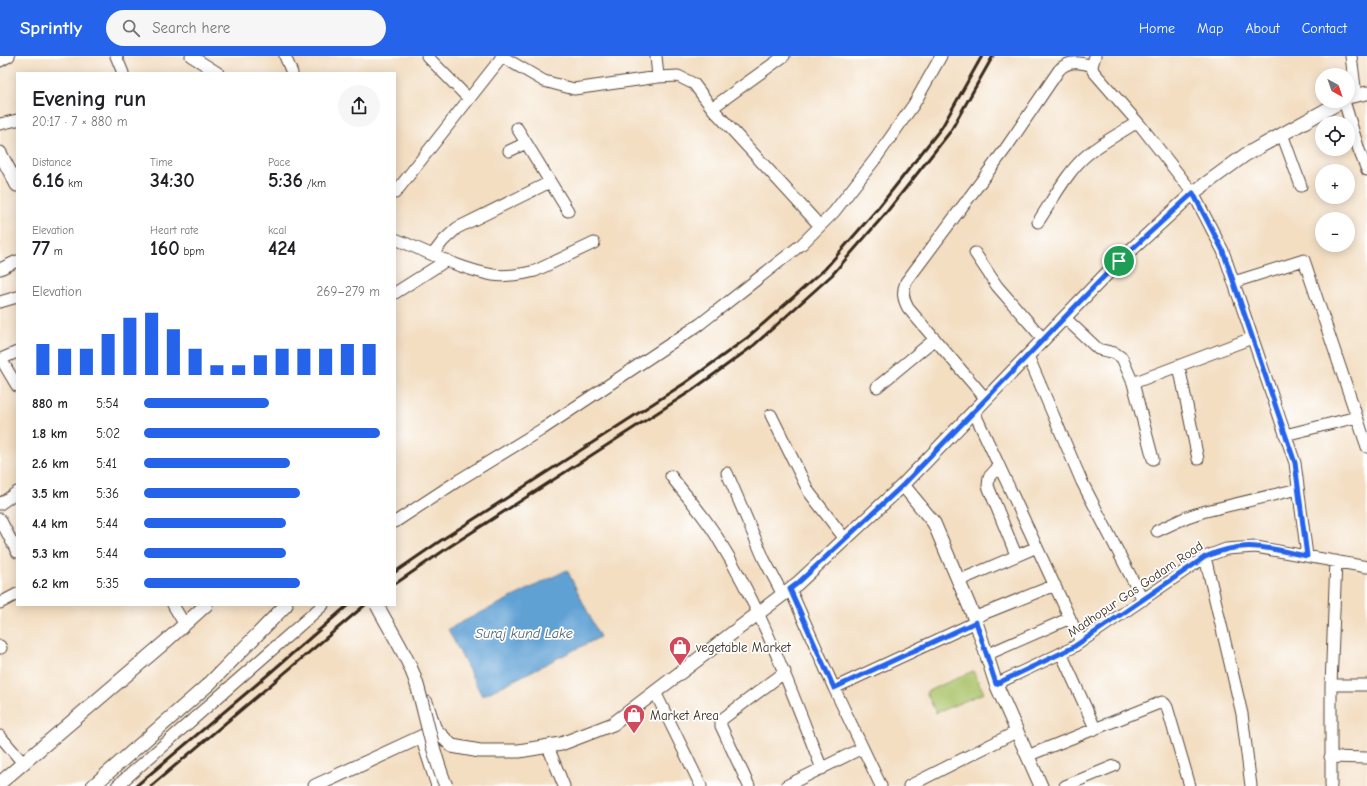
<!DOCTYPE html>
<html lang="en">
<head>
<meta charset="utf-8">
<style>
	body { margin:0; font-family:"Comic Neue",sans-serif; background:#f6f6f6; color:#202124; height:100vh; display:flex; flex-direction:column; font-size:15px; white-space:nowrap }
	* { box-sizing:border-box; margin:0 }
	p { font-size:13px; color:#757577 }
	.icon { flex:none; width:22px; height:22px; fill:none; stroke:currentColor; stroke-width:2; stroke-linecap:round; stroke-linejoin:round }
	.map { position:relative; flex:1; overflow:hidden }
	.details { position:absolute; left:16px; top:16px; width:380px; height:534px; display:flex; flex-direction:column; background:#fff; border-radius:0px; box-shadow:0 2px 10px #0003 }
	.details>* { flex:none }
	.needle { width:26px; rotate:140deg }
	.buttons { position:absolute; left:1315px; top:12px; display:grid; gap:8px }
	.buttons a { display:grid; place-items:center; width:40px; height:40px; border-radius:50%; background:#fff; box-shadow:0 2px 10px #0003; font-size:20px }
	.pin { position:absolute; display:grid; place-items:center; width:34px; height:34px; color:#fff; margin:-17px; border:2px solid #fff; border-radius:50%; box-shadow:0 1px 4px #0007 }
	.round { display:grid; place-items:center; flex:none; width:42px; height:42px; border-radius:21px; background:#f6f6f6 }
	.summary { display:flex; align-items:center; justify-content:space-between; height:68px; padding:0 16px }
	h1 { font-size:22px; font-weight:600; line-height:30px }
	.metrics { display:grid; grid-template-columns:repeat(3,1fr); gap:6px; height:68px; padding:4px 16px }
	.metrics div { display:grid; align-content:center }
	.metrics b { font-size:20px; font-weight:600 }
	.metrics small { font-size:11px; font-weight:400 }
	.metrics p { font-size:11px }
	.chart { height:112px; padding:8px 16px }
	.chart p { display:flex; justify-content:space-between }
	.chart svg { width:100%; height:72px; margin-top:4px; stroke:#2563eb; stroke-width:6 }
	ul { padding:0 16px; list-style:none; font-size:13px }
	li { display:grid; grid-template-columns:64px 48px 1fr; align-items:center; height:30px }
	li i { height:10px; border-radius:5px; background:#2563eb }
	header { display:flex; align-items:center; gap:24px; box-sizing:border-box; height:56px; padding:0 20px; background:#2563eb; color:#fff }
	header strong { font-size:19px }
	nav { display:flex; gap:22px; margin-inline-start:auto; font-size:14px }
	.search { width:280px; height:36px; background:#f6f6f6; display:flex; align-items:center; gap:10px; box-sizing:border-box; padding:0 14px; border-radius:22px; color:#757577; font-size:15px }
	.map>svg:first-child { display:block }
</style>
</head>
<body>
<header>
<strong>Sprintly</strong>
<div class="search"><svg class="icon" aria-label="search" viewBox="0 0 24 24"><circle cx="10" cy="10" r="6"/><path d="M15 15l6 6"/></svg>Search here</div>
<nav><a>Home</a><a>Map</a><a>About</a><a>Contact</a></nav>
</header>
<div class="map">
<svg width="1367" height="730" viewBox="0 0 1367 730">
	<rect width="100%" height="100%" fill="#fff"/>
	<filter id="ink" filterUnits="userSpaceOnUse"><feTurbulence type="fractalNoise" baseFrequency=".025" numOctaves="2"/><feDisplacementMap in="SourceGraphic" scale="8" xChannelSelector="R" yChannelSelector="G"/><feConvolveMatrix kernelMatrix="1 2 1 2 8 2 1 2 1" color-interpolation-filters="sRGB"/></filter>
	<filter id="wash" filterUnits="userSpaceOnUse"><feTurbulence type="fractalNoise" baseFrequency=".012" numOctaves="4" result="noise"/><feDisplacementMap in="SourceGraphic" scale="16" xChannelSelector="R" yChannelSelector="G"/><feGaussianBlur stdDeviation="0.9" result="paint"/><feColorMatrix in="noise" values="0 0 0 0 0 0 0 0 0 0 0 0 0 0 0 0 0 1.4 0 .05"/><feComposite in="paint" operator="in"/></filter>
	<g filter="url(#wash)">
		<rect width="100%" height="100%" fill="#f3dec2"/>
		<!-- green -->
		<path fill="#a9c166" stroke="#727642" d="M973,615l11,22 -48,20 -10,-21z"/>
		<!-- water -->
		<path fill="#61a1d4" stroke="#4e6679" d="M567,514l33,67 -118,59 -34,-67z"/>
	</g>
	<g filter="url(#ink)">
		<g fill="none" stroke-linecap="round" stroke-linejoin="round">
			<!-- minor casing -->
			<g stroke="#574537" stroke-width="13">
				<path id="minor" d="M116,0l7,17
					M191,0l27,17
					M285,0l7,17
					M427,0l42,43
					M501,0l43,25 30,8 84,-12 20,-1 16,8 18,24 108,118
					M656,0l2,21
					M1095,0l-3,10 1,5 47,54 53,68 30,58 72,212 12,93
					M1351,0l5,39
					M0,5l9,-5
					M1344,45l15,49 8,20
					M712,52l72,-52
					M0,68l17,-4
					M517,72l51,83
					M1282,78l19,52
					M509,95l17,-8
					M395,137l107,-136
					M1038,166c14,-21 30,-52 50,-68 15,-12 33,-21 49,-32
					M395,183c31,12 64,30 98,36 12,2 31,-1 42,-4l59,-28
					M975,197l22,33 47,54
					M433,198l10,-13 14,-13 93,-46
					M0,213l17,-8
					M1234,226l70,-22 63,187
					M395,237l52,-33
					M0,246l17,-5
					M1065,262l33,31 17,4 7,5 11,25
					M1028,300l54,126 61,118
					M0,303h1l16,27
					M1,303l16,-7
					M1179,310l19,93
					M877,331l58,-48
					M986,343l-78,-91c-5,-9 -6,-16 -2,-26l100,-134 53,-78c9,-10 22,-8 33,-4
					M974,356l107,230
					M771,359l38,77 36,47
					M1285,379l72,-18
					M1153,403l-20,-76 119,-45
					M999,410l-10,11 -1,9 28,69
					M727,417l37,86 19,36
					M671,420c15,20 33,39 46,61 45,72 74,153 105,232
					M0,448l17,-12
					M0,463l17,33
					M395,466l64,-42 82,-50 159,-106 102,-80 32,-32 42,-54 38,-54 27,-48
					M1157,475l30,-14 15,-5 96,-23
					M1205,501l37,157 9,72
					M958,525l79,-34
					M790,533l44,99 47,98
					M0,547l17,-9
					M173,549l12,20
					M973,562l82,-33
					M0,590l1,2
					M1061,597l34,75
					M986,599l84,-37
					M996,628l76,-36 133,-91 21,-8 30,-2 111,20
					M1331,629h36
					M834,632l142,-66
					M655,636l46,94
					M427,646l9,28
					M0,680l23,27
					M421,681l16,49
					M548,691l16,39
					M1027,700l135,-54 3,2 2,3 23,79
					M1330,701l37,1
					M117,730l206,-181
					M749,730l-28,-60v-6l64,-48
					M786,730l76,-38
					M909,730l107,-54
					M1065,730l49,-20
					M1331,730v-101l5,-124"/>
			</g>
			<!-- tertiary casing -->
			<g stroke="#574537" stroke-width="15">
				<path id="tertiary" d="M1348,41l19,-4
					M0,97l17,32
					M903,429l31,38 42,99 20,62 45,102
					M0,727l164,-140 42,-38
					M93,730l117,-103 76,-78
					M315,730l121,-56 16,16 28,5h39l42,-7 52,-20 185,-141 105,-98 216,-224 74,-68 52,-38 97,-54"/>
			</g>
			<!-- minor -->
			<use href="#minor" stroke="#fff" stroke-width="11"/>
			<!-- tertiary -->
			<use href="#tertiary" stroke="#fff" stroke-width="13"/>
			<!-- rail -->
			<path stroke="#3b2a1e" stroke-width="3" d="M395,516l48,-33 242,-156 62,-45 78,-69 54,-62 63,-80 40,-71
				M395,528l54,-37 242,-156 62,-45 79,-71 54,-62 64,-81 43,-76
				M136,730l120,-101 92,-80
				M151,730l214,-181"/>
			<!-- tertiary-bridge casing -->
			<g stroke="#574537" stroke-width="15" stroke-linecap="butt">
				<path id="tertiary-bridge" d="M377,549c13,25 32,53 40,80 10,34 15,68 29,101"/>
			</g>
			<!-- tertiary-bridge -->
			<use href="#tertiary-bridge" stroke="#fff" stroke-width="13"/>
		</g>
	</g>
	<g fill="none" stroke-linecap="round" stroke-linejoin="round" filter="url(#ink)">
		<!-- route casing -->
		<g stroke="#fff" stroke-width="8">
			<path id="route" d="M1193,137l30,58 72,212 12,93c-17,-3 -34,-8 -50,-9 -18,-2 -36,3 -52,10l-133,91 -76,36 -20,-62 -142,66 -44,-99 8,-6 105,-98 216,-224z"/>
		</g>
		<!-- route -->
		<use href="#route" stroke="#2563eb" stroke-width="5"/>
	</g>
	<!-- icons -->
	<defs>
		<g id="shop-pin" transform="scale(1.15)"><path d="M0 17L-7.5 6A9.5 9.5 0 1 1 7.5 6Z" fill="#d1495b" stroke="#fff"/><path d="M-5-2.5h2.3a2.7 3.5 0 0 1 5.4 0H5L5.5 6h-11ZM-1.5-2.5h3a1.5 2.3 0 0 0-3 0Z" fill="#fff"/></g>
	</defs>
	<g fill-rule="evenodd">
		<use href="#shop-pin" x="680" y="591"/>
		<use href="#shop-pin" x="634" y="659"/>
	</g>
	<g text-anchor="middle" dominant-baseline="central" stroke-width="3.5" stroke-linejoin="round" paint-order="stroke">
		<!-- street labels -->
		<g font-size="13" fill="#3b2a1e" stroke="#fff">
			<text transform="translate(1135 533) rotate(-34)">Madhopur Gas Godam Road</text>
		</g>
		<!-- poi labels -->
		<g font-size="13" fill="#3b2a1e" stroke="#fff" text-anchor="start">
			<text x="696" y="591">vegetable Market</text>
			<text x="650" y="659">Market Area</text>
		</g>
		<!-- water labels -->
		<g font-size="14" font-style="italic" fill="#4c6070" stroke="#fff">
			<text x="524" y="577">Suraj kund Lake</text>
		</g>
	</g>
</svg>
<div class="buttons">
<a><svg class="needle" viewBox="-14 -14 28 28"><path d="M0-13l5 13h-10z" fill="#e53935"/><path d="M0 13l5-13h-10z" fill="#757577"/></svg></a>
<a><svg class="icon" aria-label="locate" viewBox="0 0 24 24"><circle cx="12" cy="12" r="6"/><path d="M12 2v4M12 18v4M2 12h4M18 12h4"/></svg></a>
<a>+</a>
<a>−</a>
</div>
<div class="pin" style="left:1119px;top:205px;background:#1e9e55"><svg class="icon" aria-label="arrive" viewBox="0 0 24 24"><path d="M6 21V4h12l-3 4 3 4H6"/></svg></div>
<section class="details">
<div class="summary"><div><h1>Evening run</h1><p>20:17 · 7 × 880 m</p></div><a class="round"><svg class="icon" aria-label="share" viewBox="0 0 24 24"><path d="M12 15V3M7 8l5-5 5 5M5 13v7h14v-7"/></svg></a></div>
<div class="metrics">
<div><p>Distance</p><b>6.16<small> km</small></b></div>
<div><p>Time</p><b>34:30</b></div>
<div><p>Pace</p><b>5:36<small> /km</small></b></div>
</div>
<div class="metrics">
<div><p>Elevation</p><b>77<small> m</small></b></div>
<div><p>Heart rate</p><b>160<small> bpm</small></b></div>
<div><p>kcal</p><b>424</b></div>
</div>
<div class="chart"><p><span>Elevation</span>269–279 m</p>
<svg viewBox="0 0 160 44" preserveAspectRatio="none"><path d="M5 44V25M15 44V28M25 44V28M35 44V19M45 44V9M55 44V6M65 44V16M75 44V28M85 44V38M95 44V38M105 44V32M115 44V28M125 44V28M135 44V28M145 44V25M155 44V25"/></svg>
</div>
<ul>
<li><b>880 m</b>5:54<i style="width:53%"></i></li>
<li><b>1.8 km</b>5:02<i style="width:100%"></i></li>
<li><b>2.6 km</b>5:41<i style="width:62%"></i></li>
<li><b>3.5 km</b>5:36<i style="width:66%"></i></li>
<li><b>4.4 km</b>5:44<i style="width:60%"></i></li>
<li><b>5.3 km</b>5:44<i style="width:60%"></i></li>
<li><b>6.2 km</b>5:35<i style="width:66%"></i></li>
</ul>
</section>
</div>
</body>
</html>
